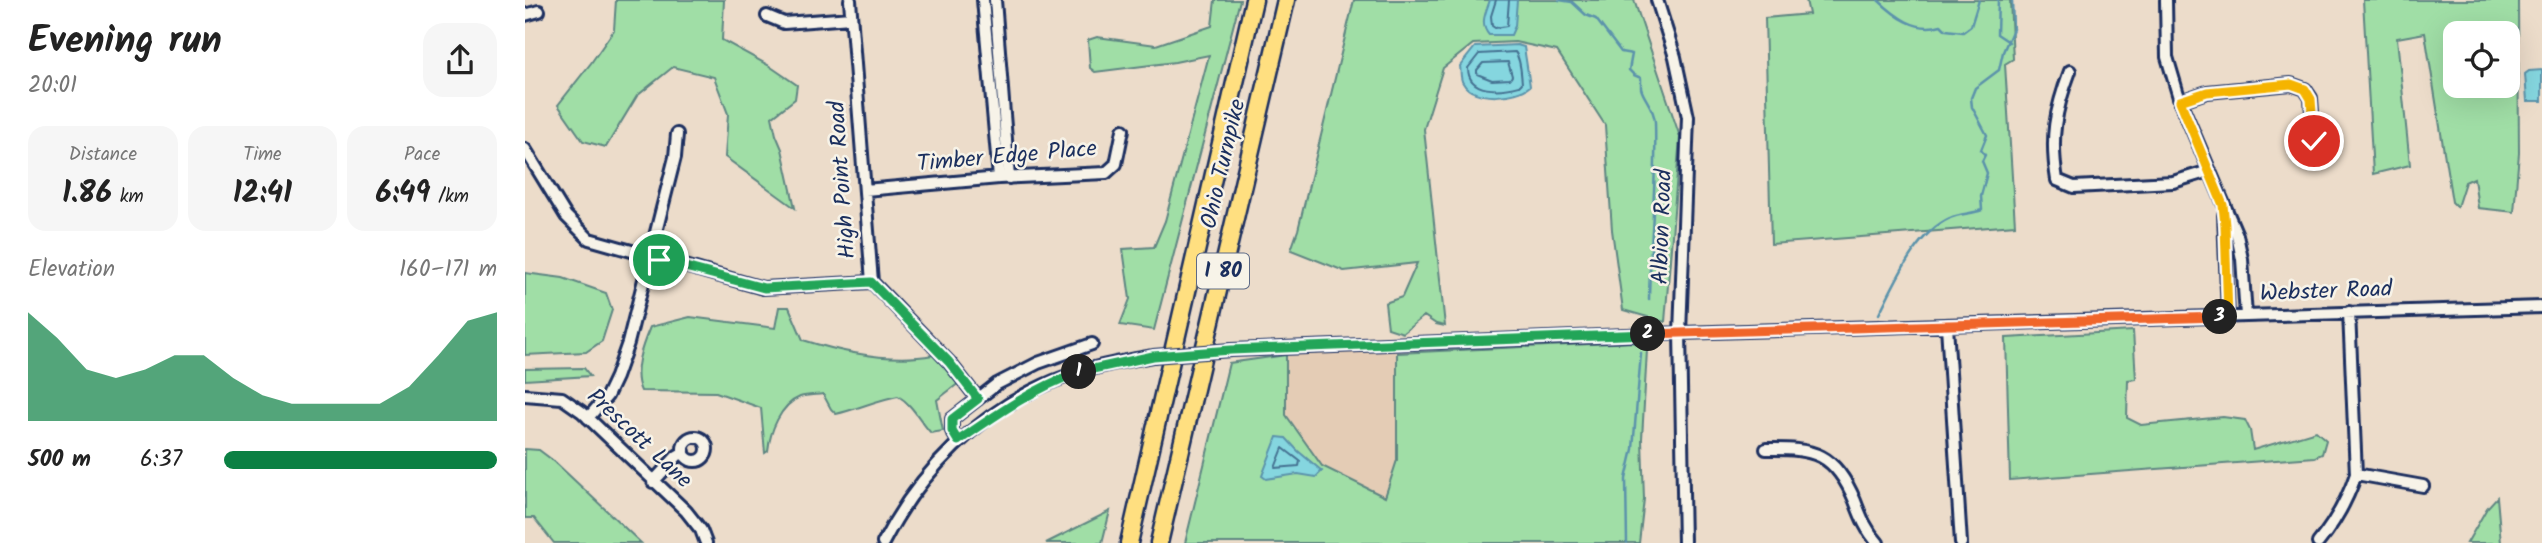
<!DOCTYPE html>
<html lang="en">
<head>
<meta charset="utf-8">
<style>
	body { margin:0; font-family:Kalam,sans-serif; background:#f6f6f6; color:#222; height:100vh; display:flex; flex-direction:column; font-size:26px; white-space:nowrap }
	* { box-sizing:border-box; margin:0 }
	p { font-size:23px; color:#767676 }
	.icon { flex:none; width:38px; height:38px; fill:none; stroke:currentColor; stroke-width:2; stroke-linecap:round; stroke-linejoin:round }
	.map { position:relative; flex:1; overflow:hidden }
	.panel { display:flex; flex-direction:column; background:#fff; width:525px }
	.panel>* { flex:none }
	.tools { position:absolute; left:1918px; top:21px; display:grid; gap:14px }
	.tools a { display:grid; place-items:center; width:77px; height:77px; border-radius:14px; background:#fff; box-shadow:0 7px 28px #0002; font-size:35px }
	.pin { position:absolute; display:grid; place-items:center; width:60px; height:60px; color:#fff; margin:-30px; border:4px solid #fff; border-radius:50%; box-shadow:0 2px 7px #0007 }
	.km { position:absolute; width:35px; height:35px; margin:-18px; border-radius:50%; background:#222; color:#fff; font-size:19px; line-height:35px; text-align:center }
	.round { display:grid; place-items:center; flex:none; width:74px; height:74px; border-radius:21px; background:#f6f6f6 }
	.head { display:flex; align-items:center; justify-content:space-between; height:119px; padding:0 28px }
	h1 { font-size:38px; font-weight:700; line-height:52px }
	.figures { display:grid; grid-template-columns:repeat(3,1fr); gap:10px; height:119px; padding:7px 28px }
	.figures div { display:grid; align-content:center; border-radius:18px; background:#f6f6f6; text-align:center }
	.figures b { font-size:30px; font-weight:700 }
	.figures small { font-size:19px; font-weight:400 }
	.figures p { font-size:19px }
	.chart { height:196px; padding:14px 28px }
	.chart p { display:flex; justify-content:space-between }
	.chart svg { width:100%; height:126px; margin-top:7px; fill:#0b8043; opacity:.7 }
	ul { padding:0 28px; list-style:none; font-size:23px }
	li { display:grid; grid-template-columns:112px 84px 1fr; align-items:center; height:52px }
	li i { height:18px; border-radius:9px; background:#0b8043 }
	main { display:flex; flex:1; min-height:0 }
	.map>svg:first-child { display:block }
</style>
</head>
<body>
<main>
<section class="panel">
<div class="head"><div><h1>Evening run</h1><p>20:01</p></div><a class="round"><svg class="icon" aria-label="share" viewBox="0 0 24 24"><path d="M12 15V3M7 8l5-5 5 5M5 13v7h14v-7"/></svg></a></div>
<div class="figures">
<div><p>Distance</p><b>1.86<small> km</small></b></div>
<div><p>Time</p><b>12:41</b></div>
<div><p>Pace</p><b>6:49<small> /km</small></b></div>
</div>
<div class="chart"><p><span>Elevation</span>160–171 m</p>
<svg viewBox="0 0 160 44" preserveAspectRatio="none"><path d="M0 44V6L10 15L20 26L30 29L40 26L50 21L60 21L70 29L80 35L90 38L100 38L110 38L120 38L130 32L140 21L150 9L160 6V44z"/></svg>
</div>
<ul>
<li><b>500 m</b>6:37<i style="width:100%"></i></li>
</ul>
</section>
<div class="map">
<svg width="2017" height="543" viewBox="0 0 2017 543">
	<rect width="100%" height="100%" fill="#ecdcca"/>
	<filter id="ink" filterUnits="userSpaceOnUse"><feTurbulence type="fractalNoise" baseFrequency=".0143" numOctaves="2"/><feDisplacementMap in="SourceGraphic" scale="14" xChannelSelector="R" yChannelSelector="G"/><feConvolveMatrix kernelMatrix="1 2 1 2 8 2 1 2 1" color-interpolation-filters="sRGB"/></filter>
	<g filter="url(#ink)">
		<!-- built -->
		<path fill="#e4ccb5" d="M863,350l9,3v107l-12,37 -63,-31 -36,-51v-60z"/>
		<!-- green -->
		<path fill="#a0dea6" stroke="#5e8682" stroke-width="2" fill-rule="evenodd" d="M91,0h108l-2,40 46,25 29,20 -2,14 -23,18 4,18 6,14 13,59 -70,-51 3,-43 -14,-37 -41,-10 -36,29 -31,51 -23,-6 -25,-36 33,-42 23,-33z
			M690,0h25l-86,330 -34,-5 10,-26 -7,-50 31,-2 11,-26 44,-166 -34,7 -80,10 -5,-4 -2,-28 9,-3 59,8 56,-19z
			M829,0h280l46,137 -15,185 -42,-12 -11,-80 -7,-105 -48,-74 -42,-9 -42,2 -30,24 -19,61 21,197 -9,-2 -12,-8 -21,17 -15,-5 -3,-25 17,-6 15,-34 -73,8 -53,-21 7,-20z
			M1281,0h204l3,59 -8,5 10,161 -244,19 -6,-226 44,-4z
			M1838,0h155l1,153 -5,59 -36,-4 -4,-30 -9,4 -8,25 -5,-5 -27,-169 -28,5 13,127 -37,9zM1930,33h53v53h-53z
			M0,273l38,5 43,15 6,17 -10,31 -16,11 -61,3z
			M254,307h10l14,33c41,13 88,23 130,15l26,28 -22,17 6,31 -12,2c-11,-12 -19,-29 -33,-37 -22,4 -40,13 -62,18l-5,-5 -8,-15c-7,1 -16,1 -23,3 -20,8 -30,35 -32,54l-3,2 -4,-45 -45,-16 -75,-1c-9,-19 1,-45 9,-64l40,-10 85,11z
			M1608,331l3,48 -8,1 -1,38 14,7 82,-8 22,3 5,10 3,20 63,-19 10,9 -4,14 -7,3 -305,23 -4,-142z
			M1108,342l14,8 -5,89 2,60 -5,44h-454l44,-180 57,-8v60l36,51 63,31 12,-37v-107z
			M59,368l6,8 -65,4v-11z
			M0,449l14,1 16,12 86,81h-87l-20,-25h-9z
			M1972,497l4,46h-34l20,-35z
			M585,511l-8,32h-56z"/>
		<!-- water -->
		<path fill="#85d6df" stroke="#5b93ab" stroke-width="2" d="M965,0h27l-2,26 -4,9h-22c-10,-11 -3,-23 1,-35z
			M992,45l7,2 6,39c-13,12 -57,16 -67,-3 -3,-4 -2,-12 -3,-17l15,-19z
			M2017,70v31h-15l-2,-27 4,-3z
			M752,437l9,1 12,13 24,20 -6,6 -18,-3 -32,5 -4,-3z"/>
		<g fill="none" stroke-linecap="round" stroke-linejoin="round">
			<!-- shore -->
			<path stroke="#457292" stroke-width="2" d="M971,0l-5,16 1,10 3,2 12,-2 2,-26
				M990,52c6,7 6,22 7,31l-3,3c-18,5 -51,8 -51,-18l11,-14z
				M983,62l4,14 -2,3 -18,1 -15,-6v-4l6,-7z
				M758,448l17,13 -1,5 -24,2z"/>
			<!-- stream -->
			<path stroke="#5b93ab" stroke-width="2.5" d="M1034,0l13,2 14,13 10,4 25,33 11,2 -3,16 5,5 7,3c0,3 0,7 0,10 2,10 13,19 14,34 2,59 -5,118 -6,178
				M1353,0c17,16 38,33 63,25l5,5 17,2 8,-6 8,-26
				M1473,0l-1,34 12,8
				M1354,314c17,-33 36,-80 71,-96 10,-5 22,-4 32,-8l-1,-14 6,-23 -5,-12 3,-6 -4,-5 6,-15 -15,-28 -1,-9 4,-10 24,-18 4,-18 10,-23 -1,-29
				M1102,543l-1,-64 7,-30 8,-96"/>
			<!-- minor casing -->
			<g stroke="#1b2f5e" stroke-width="16">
				<path id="minor" d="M325,0l22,282 77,80 29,37
					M458,0l16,178
					M470,0l14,178
					M1132,0l18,57 13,60 -8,216 4,210
					M1641,0l1,57 13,44 57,134 5,24 4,57
					M0,15l14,-4
					M242,16l17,7 67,-5
					M1545,71c-15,40 -20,66 -13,109l17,7 99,-5 36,-11
					M1655,101l27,-9 84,-8 14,5 6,9 3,43 -6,21
					M0,149l41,67 23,23 174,49 109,-6
					M340,190l134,-12 107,-5 10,-9 7,-34
					M1699,215l4,102
					M1422,326l14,217
					M706,350l449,-17 862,-26
					M0,395l37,3 20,14 104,99 15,19 5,13
					M63,418l19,-22 9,-19 12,-34 47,-186 2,-23
					M158 449a12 12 0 1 1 24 0a12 12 0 1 1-24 0Z
					M433,441l-6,-10v-12l45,-35 41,-21 54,-19
					M1241,449c48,-1 69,4 89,52 6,16 11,29 23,42
					M1831,474l67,12
					M128,482l24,-26 7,-4
					M358,543c37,-72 96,-131 171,-162 32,-13 66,-19 99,-25
					M1793,543c18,-22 29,-42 38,-69l-7,-162"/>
			</g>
			<!-- highway casing -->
			<g stroke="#1b2f5e" stroke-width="21">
				<path id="highway" d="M604,543l125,-543
					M634,543l127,-543"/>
			</g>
			<!-- minor -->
			<use href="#minor" stroke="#f7f3e8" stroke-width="10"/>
			<!-- highway -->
			<use href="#highway" stroke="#ffdf80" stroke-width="16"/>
			<!-- minor-bridge casing -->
			<g stroke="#1b2f5e" stroke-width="16" stroke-linecap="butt">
				<path id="minor-bridge" d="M628,356l78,-6"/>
			</g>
			<!-- minor-bridge -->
			<use href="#minor-bridge" stroke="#f7f3e8" stroke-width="10"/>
		</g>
	</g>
	<g fill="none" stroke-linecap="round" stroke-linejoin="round" filter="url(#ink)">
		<!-- split-1 casing -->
		<g stroke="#fff" stroke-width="14">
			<path id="split-1" d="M134,260l105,28 107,-6 78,80 29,37 -26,20v12l6,10c39,-27 76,-53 121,-69"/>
		</g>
		<!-- split-2 casing -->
		<g stroke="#fff" stroke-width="14">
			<path id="split-2" d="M554,372l74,-16 78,-6 417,-16"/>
		</g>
		<!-- split-3 casing -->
		<g stroke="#fff" stroke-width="14">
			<path id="split-3" d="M1123,334l572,-17"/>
		</g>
		<!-- split-4 casing -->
		<g stroke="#fff" stroke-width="14">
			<path id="split-4" d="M1695,317h8l-3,-92 -2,-20 -43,-104 27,-9 84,-8 14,5 6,10 3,42"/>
		</g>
		<!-- split-1 -->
		<use href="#split-1" stroke="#22a559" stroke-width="9"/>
		<!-- split-2 -->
		<use href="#split-2" stroke="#22a559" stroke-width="9"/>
		<!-- split-3 -->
		<use href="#split-3" stroke="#f0652b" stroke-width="9"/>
		<!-- split-4 -->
		<use href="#split-4" stroke="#f5b400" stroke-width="9"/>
	</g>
	<g text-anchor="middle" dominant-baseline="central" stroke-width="5" stroke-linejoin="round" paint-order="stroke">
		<!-- shield labels -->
		<rect fill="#f7f3e8" stroke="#5d6a87" stroke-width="2" x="672" y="253.5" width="52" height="35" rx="5"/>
		<g font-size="21" font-weight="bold" fill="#1b2f5e">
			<text x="698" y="271">I 80</text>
		</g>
		<!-- street labels -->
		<g font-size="23" fill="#1b2f5e" stroke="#f7f3e8">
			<text transform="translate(482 157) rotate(-5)">Timber Edge Place</text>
			<text transform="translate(699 164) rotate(-77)">Ohio Turnpike</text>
			<text transform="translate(318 180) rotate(-94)">High Point Road</text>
			<text transform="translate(1138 227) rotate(-88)">Albion Road</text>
			<text transform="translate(1801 292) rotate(-2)">Webster Road</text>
			<text transform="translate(114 439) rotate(43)">Prescott Lane</text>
		</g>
	</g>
</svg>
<div class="tools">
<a><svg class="icon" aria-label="locate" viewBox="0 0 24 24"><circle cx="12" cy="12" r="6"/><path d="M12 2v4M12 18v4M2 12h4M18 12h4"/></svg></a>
</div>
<div class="pin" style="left:134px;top:260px;background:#1e9e55"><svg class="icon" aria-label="arrive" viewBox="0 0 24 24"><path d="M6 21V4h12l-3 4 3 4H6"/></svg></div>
<div class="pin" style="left:1789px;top:141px;background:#d93025"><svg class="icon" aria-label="check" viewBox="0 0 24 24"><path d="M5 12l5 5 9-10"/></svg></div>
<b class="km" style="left:554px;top:372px">1</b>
<b class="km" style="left:1123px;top:334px">2</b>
<b class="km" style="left:1695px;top:317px">3</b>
</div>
</main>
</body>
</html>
